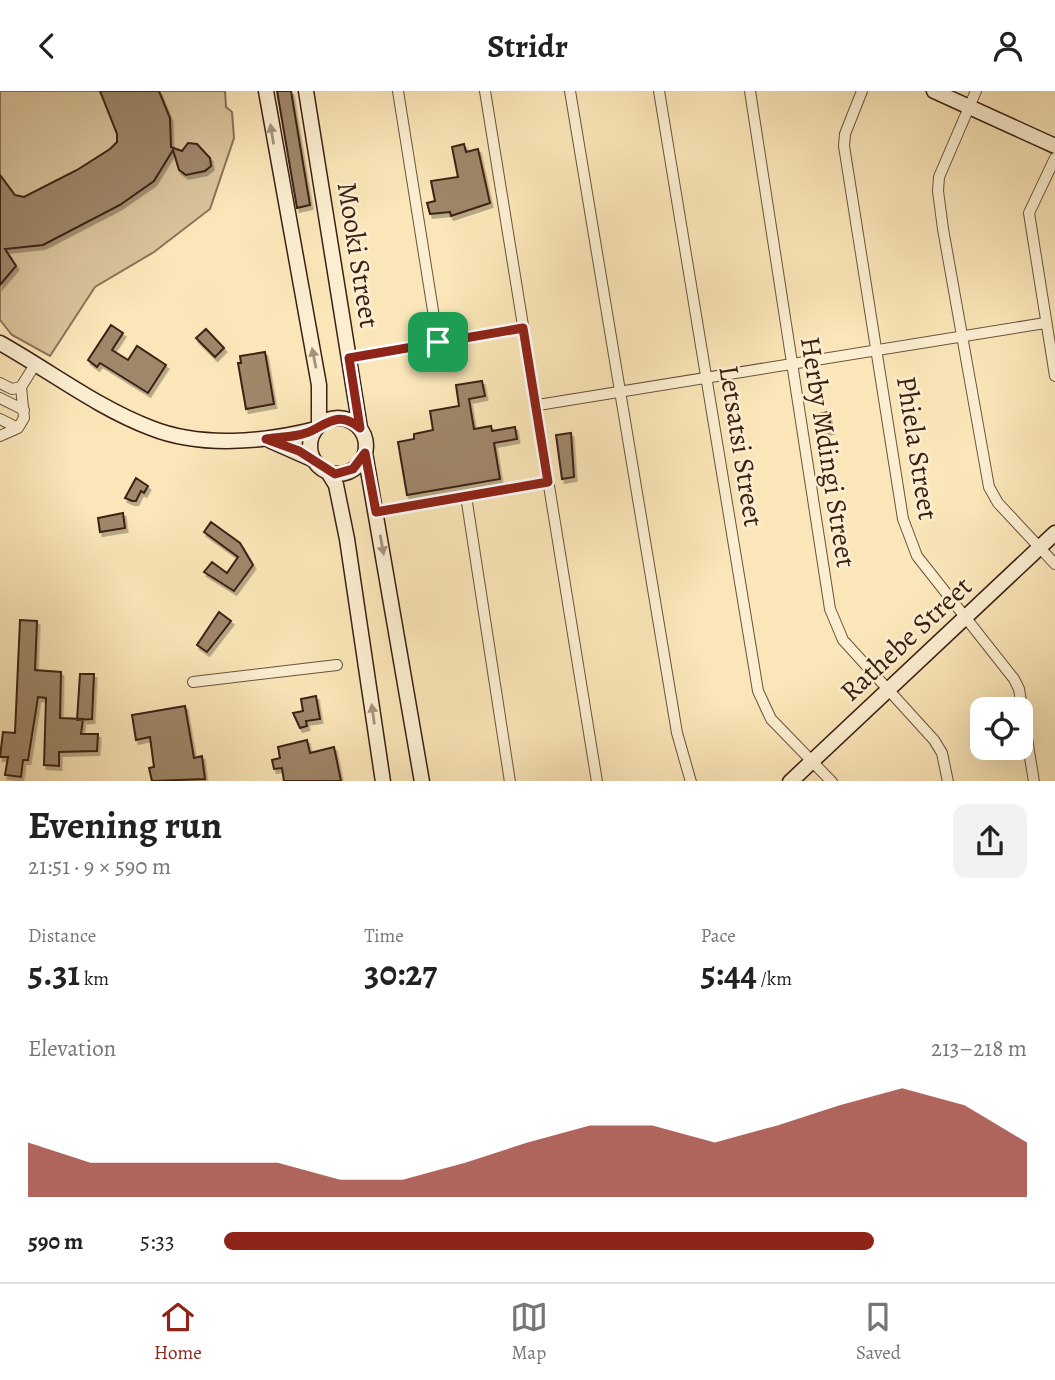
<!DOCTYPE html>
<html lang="en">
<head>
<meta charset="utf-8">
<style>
	body { margin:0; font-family:Alegreya,serif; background:#f2f2f2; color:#222; height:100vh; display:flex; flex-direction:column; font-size:26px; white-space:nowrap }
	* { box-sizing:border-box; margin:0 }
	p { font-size:23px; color:#767676 }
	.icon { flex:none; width:38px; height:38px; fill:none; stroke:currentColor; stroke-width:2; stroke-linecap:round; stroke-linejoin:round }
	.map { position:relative; height:690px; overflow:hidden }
	.drawer { display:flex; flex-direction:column; background:#fff; flex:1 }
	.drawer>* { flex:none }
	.controls { position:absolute; left:970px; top:606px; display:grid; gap:14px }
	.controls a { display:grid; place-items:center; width:63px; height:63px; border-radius:14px; background:#fff; box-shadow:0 7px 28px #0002; font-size:35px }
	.pin { position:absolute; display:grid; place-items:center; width:60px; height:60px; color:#fff; margin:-30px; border-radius:14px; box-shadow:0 4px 10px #0006 }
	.round { display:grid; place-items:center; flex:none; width:74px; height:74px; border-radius:14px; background:#f2f2f2 }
	.summary { display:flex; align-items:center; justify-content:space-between; height:119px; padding:0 28px }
	h1 { font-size:38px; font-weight:700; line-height:52px }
	.metrics { display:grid; grid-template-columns:repeat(3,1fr); gap:10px; height:119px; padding:7px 28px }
	.metrics div { display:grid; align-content:center }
	.metrics b { font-size:35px; font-weight:700 }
	.metrics small { font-size:19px; font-weight:400 }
	.metrics p { font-size:19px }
	.chart { height:196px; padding:14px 28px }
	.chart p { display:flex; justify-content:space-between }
	.chart svg { width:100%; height:126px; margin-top:7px; fill:#8f2418; opacity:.7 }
	ul { padding:0 28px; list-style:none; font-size:23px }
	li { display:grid; grid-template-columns:112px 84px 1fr; align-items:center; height:52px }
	li i { height:18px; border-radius:9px; background:#8f2418 }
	header { display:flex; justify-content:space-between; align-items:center; height:91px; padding:0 28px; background:#fff; font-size:32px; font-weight:700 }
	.tabs { display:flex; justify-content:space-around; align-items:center; height:98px; border-top:2px solid #e0e0e0; background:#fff; font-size:19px; color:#767676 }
	.tabs a { display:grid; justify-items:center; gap:4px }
	.tabs .on { color:#8f2418 }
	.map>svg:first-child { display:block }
</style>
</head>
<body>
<header><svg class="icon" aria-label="back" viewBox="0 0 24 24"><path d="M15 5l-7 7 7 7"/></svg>Stridr<svg class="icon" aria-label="person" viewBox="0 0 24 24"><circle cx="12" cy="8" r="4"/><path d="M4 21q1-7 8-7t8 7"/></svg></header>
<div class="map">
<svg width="1055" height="691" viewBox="0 0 1055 691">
	<defs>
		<filter id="shadow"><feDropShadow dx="2.5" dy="4" stdDeviation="0" flood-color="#0004"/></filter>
	</defs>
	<rect width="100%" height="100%" fill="#fae6b8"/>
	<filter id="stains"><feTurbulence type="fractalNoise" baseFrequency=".00286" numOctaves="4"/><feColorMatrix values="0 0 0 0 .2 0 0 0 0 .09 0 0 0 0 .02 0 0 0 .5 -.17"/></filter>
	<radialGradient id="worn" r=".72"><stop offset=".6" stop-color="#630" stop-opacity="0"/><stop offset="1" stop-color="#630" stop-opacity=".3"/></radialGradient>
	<!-- green -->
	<path fill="#dac49c" stroke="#8b7258" stroke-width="2" d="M0,0h225l1,16 6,5 2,26 -24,71 -56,43 -59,35 -45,69 -38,-21 -12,-15z"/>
	<!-- building -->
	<path fill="#9f876a" stroke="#3c2015" stroke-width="2" filter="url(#shadow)" d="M100,0h59l11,27 1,29 11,4 6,-8 9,1 13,14 1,8 -6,5 -19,4 -7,-5 -6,-20 -19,31 -34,24 -77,40 -38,4 11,17 -16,19v-110l15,20 9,2 53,-27 33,-21 7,-7v-8z
		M277,0h14l19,114 -13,3z
		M464,53l2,8 12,-3 12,54 -39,13 -1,-4 -20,2 -3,-11 8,-2 -4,-20 27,-4 -6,-30z
		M111,234l12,8 -11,17 16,10 9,-14 29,19 -18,28 -48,-30 -3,4 -9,-7z
		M206,238l18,19 -9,9 -19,-19z
		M265,261l9,52 -28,5 -8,-46h3l-1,-7z
		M482,290l3,15 -16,3 5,30 17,-3 1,5 23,-4 2,12 -23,4 6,36 -93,16 -9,-53 16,-3v-5l19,-4 -3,-19 29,-5 -3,-21z
		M828,321l3,18 -14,2 -2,-17z
		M571,342l3,44 -12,2 -6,-44z
		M136,387l12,8 -4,7 -3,-2 -5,10h-4l-7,-3z
		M123,422l2,15 -25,4 -2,-14z
		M211,431l29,21 13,22 -19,26 -30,-19 8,-10 15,11 11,-16 -34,-25z
		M219,521l12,9 -24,31 -10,-7z
		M20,529l17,1 -2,49 26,2 -1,46 23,1 -2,15h17l-1,17 -38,1v14l-15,-1 2,-67 -8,-1 -10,63h-5l-2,17 -16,-2 3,-18h-8l3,-25 12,1z
		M80,583h14l-2,45 -15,1z
		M316,605l4,23 -14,2 1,5 -7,2 -7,-15 10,-2 -2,-12z
		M185,615l9,52 8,-2 3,23 -53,2 -3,-13 5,-1 -4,-30 -14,3 -4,-25z
		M307,649l3,13 24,-6 7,34h-57l-2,-13 -8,1 -2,-9 8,-2 -2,-11z"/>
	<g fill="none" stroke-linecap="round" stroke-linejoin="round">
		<!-- street casing -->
		<g stroke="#6c523e" stroke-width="12">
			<path id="street" d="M398,0l40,251
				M485,0l112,691
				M570,0l107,642 14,49
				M659,0l99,600 13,28 61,63
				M750,0l80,518 13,31 91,100 8,13 6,29
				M862,0l-17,43 -1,12 59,373 14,37 97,123 5,10 15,93
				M976,0l-37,86 -1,14 5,38 46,258 9,16 57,61
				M1055,67l-26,55 26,163
				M349,267l174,-30
				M0,292l12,6 9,-2 3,31 -6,10 -18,8
				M21,296l15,-24
				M0,307l24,12
				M538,314l507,-82
				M0,328l18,9
				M466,405l44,286
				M376,421l172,-30
				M193,591l144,-17"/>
		</g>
		<!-- secondary casing -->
		<g stroke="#3c2015" stroke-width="17">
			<path id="secondary" d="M266,0l53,294v40
				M306,0l54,337
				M934,0l121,55
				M0,252c50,28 98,65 151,85 50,20 114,14 165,1
				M310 355a28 28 0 1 1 56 0a28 28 0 1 1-56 0Z
				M271,350l43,19
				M365,362l57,329
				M328,381l8,13 11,54 36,243
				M790,691l265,-249"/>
		</g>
		<!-- street -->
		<use href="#street" stroke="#fcefd1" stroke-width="10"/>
		<!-- secondary -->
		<use href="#secondary" stroke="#fcefd1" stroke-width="14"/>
	</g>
	<!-- one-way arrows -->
	<defs><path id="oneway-solid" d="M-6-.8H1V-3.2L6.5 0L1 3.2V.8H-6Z" transform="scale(1.75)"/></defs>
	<g fill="#a6927c">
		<use href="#oneway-solid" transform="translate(272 43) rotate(-99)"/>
		<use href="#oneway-solid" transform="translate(314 267) rotate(-101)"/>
		<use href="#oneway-solid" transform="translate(382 454) rotate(80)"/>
		<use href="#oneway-solid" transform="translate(373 623) rotate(-98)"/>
	</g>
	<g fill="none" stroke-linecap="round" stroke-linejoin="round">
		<!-- route casing -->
		<g stroke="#fff" stroke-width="14">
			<path id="route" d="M523,237l25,154 -172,30 -11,-59 -12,16 -18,5 -36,-23 -33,-12c15,-2 36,-2 49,-10 17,-9 27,-16 45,-1l-11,-70z"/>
		</g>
		<!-- route -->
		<use href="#route" stroke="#8f2418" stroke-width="9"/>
	</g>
	<g text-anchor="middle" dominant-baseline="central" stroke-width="5" stroke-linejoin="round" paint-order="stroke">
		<!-- street labels -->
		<g font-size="28" fill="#3c2015" stroke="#fcefd1">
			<text transform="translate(358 164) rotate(81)">Mooki Street</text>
			<text transform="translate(741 355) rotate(81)">Letsatsi Street</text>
			<text transform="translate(917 357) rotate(81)">Phiela Street</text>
			<text transform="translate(828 361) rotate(81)">Herby Mdingi Street</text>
			<text transform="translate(906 548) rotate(-43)">Rathebe Street</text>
		</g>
	</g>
	<rect width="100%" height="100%" filter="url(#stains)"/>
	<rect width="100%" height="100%" fill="url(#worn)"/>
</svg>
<div class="controls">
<a><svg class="icon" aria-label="locate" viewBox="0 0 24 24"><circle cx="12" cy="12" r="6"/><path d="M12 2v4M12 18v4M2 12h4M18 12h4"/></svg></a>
</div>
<div class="pin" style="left:438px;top:251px;background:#1e9e55"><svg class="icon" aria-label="arrive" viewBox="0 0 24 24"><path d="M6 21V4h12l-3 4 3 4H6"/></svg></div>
</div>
<section class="drawer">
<div class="summary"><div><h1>Evening run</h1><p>21:51 · 9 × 590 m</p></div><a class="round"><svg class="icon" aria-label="share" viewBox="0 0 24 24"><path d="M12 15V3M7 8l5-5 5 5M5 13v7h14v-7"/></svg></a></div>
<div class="metrics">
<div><p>Distance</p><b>5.31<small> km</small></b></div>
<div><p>Time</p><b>30:27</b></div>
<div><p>Pace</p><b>5:44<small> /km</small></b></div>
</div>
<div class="chart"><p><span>Elevation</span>213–218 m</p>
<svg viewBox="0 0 160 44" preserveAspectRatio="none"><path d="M0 44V25L10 32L20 32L30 32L40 32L50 38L60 38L70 32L80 25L90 19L100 19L110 25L120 19L130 12L140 6L150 12L160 25V44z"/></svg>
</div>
<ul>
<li><b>590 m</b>5:33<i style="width:81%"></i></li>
</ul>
</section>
<nav class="tabs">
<a class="on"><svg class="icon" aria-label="home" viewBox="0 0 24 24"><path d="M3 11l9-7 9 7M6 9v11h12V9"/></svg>Home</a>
<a><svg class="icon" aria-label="map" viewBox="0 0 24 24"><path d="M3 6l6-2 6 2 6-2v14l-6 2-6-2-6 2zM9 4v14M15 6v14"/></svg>Map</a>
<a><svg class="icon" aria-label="saved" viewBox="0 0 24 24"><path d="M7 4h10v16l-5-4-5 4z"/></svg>Saved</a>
</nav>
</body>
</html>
